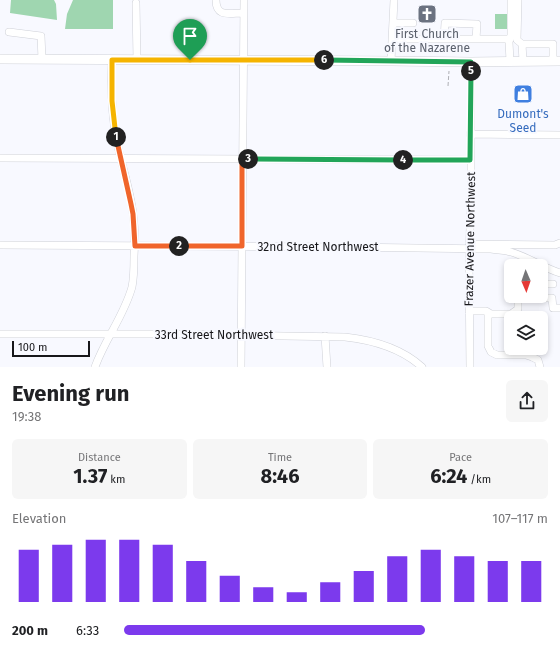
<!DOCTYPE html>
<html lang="en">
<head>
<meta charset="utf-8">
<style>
	body { margin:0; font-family:"Fira Sans",sans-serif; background:#f6f6f6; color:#202124; height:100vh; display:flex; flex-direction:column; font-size:15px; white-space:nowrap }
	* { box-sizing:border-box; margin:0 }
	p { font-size:13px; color:#757577 }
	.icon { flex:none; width:22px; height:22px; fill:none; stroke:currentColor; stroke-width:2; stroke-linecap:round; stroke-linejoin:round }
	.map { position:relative; height:367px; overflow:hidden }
	.panel { display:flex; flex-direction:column; background:#fff; flex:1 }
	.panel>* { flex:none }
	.needle { width:26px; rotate:178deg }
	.tools { position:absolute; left:504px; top:259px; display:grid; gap:8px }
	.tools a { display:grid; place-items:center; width:44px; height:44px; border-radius:6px; background:#fff; box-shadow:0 2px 6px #0003; font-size:20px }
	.scale { position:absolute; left:12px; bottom:10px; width:78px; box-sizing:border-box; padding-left:4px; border:2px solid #17171a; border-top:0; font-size:11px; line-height:14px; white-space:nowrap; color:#17171a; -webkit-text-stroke:3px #f8f9ff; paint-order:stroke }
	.pin { position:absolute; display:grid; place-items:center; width:34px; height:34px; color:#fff; margin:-41px -17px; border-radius:50% 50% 50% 0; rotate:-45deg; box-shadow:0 0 4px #0007 }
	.pin .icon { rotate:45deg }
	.km { position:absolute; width:20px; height:20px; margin:-10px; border-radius:50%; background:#222; color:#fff; font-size:11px; line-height:20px; text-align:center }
	.round { display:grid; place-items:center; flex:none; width:42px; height:42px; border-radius:6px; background:#f6f6f6 }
	.head { display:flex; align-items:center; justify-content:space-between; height:68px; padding:0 12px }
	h1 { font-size:22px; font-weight:700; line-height:30px }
	.metrics { display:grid; grid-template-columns:repeat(3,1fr); gap:6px; height:68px; padding:4px 12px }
	.metrics div { display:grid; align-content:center; border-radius:6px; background:#f6f6f6; text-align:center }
	.metrics b { font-size:20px; font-weight:700 }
	.metrics small { font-size:11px; font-weight:400 }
	.metrics p { font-size:11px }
	.chart { height:112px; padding:8px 12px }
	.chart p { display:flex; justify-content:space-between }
	.chart svg { width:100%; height:72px; margin-top:4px; stroke:#7c3aed; stroke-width:6 }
	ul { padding:0 12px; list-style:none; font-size:13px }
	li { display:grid; grid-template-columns:64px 48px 1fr; align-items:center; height:30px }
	li i { height:10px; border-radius:5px; background:#7c3aed }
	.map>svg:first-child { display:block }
</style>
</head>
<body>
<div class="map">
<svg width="560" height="367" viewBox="0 0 560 367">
	<rect width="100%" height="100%" fill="#f8f9ff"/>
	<!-- green -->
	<path fill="#9fd6b0" d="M11,0h43l2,4 1,16 -47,-7z
		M73,0h40v29h-48l2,-15z
		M495,14h14v15h-14z"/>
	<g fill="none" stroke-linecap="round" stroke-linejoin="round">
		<!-- minor casing -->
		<g stroke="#ced0d7" stroke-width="8">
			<path id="minor" d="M216,0c0,18 14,13 27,13
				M518,0l-1,40 5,4h31v17
				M136,3l1,57
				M393,23h20
				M9,32l32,4 1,23
				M392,39h118
				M444,39l1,-16 32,1 -1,15
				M522,44l1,17
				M391,61l3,-61
				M510,61l-1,-19 2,-7v-35
				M470,134l90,1
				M0,158l470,2
				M470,244l85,1 5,-2
				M0,245l343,2 148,2c5,1 10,1 16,2 18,4 34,16 53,22
				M541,284h12
				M469,311h17l5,3h20l7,-5v-11h34l1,10h7
				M488,313v33l3,6 6,3h29l6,2 6,3 2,7
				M0,334h174l171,3c27,3 56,11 77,30
				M325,336l2,31
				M95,367c10,-28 29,-51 37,-80 2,-10 2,-21 2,-31 1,-14 1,-28 -1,-42 -3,-27 -13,-52 -17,-78 -5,-25 -5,-50 -4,-76
				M241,367l3,-367
				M470,367l-1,-106 2,-66v-133"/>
		</g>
		<!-- major casing -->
		<g stroke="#ced0d7" stroke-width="10">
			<path id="major" d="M0,59l391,2 80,1 89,-1"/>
		</g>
		<!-- path -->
		<path stroke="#afb0b5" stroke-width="1" stroke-dasharray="4 2" stroke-linecap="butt" d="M448,86l1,-15"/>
		<!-- minor -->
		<use href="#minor" stroke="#fff" stroke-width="7"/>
		<!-- major -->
		<use href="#major" stroke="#fff" stroke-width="9"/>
	</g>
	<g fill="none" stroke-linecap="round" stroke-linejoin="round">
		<!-- split-1 casing -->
		<g stroke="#fff" stroke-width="8">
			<path id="split-1" d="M116,137l-4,-36v-41h78"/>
		</g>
		<!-- split-2 casing -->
		<g stroke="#fff" stroke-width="8">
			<path id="split-2" d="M116,137l15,67 2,10 2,32h44"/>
		</g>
		<!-- split-3 casing -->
		<g stroke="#fff" stroke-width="8">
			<path id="split-3" d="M179,246h63v-87h6"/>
		</g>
		<!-- split-4 casing -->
		<g stroke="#fff" stroke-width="8">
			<path id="split-4" d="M248,159l155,1"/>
		</g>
		<!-- split-5 casing -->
		<g stroke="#fff" stroke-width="8">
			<path id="split-5" d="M403,160h67l1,-89"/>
		</g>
		<!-- split-6 casing -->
		<g stroke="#fff" stroke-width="8">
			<path id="split-6" d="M324,60l147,2v9"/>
		</g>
		<!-- split-7 casing -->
		<g stroke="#fff" stroke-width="8">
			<path id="split-7" d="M190,60h134"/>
		</g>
		<!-- split-1 -->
		<use href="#split-1" stroke="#f5b400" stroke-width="5"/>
		<!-- split-2 -->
		<use href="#split-2" stroke="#f0652b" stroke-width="5"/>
		<!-- split-3 -->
		<use href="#split-3" stroke="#f0652b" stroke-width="5"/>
		<!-- split-4 -->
		<use href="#split-4" stroke="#22a559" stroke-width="5"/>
		<!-- split-5 -->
		<use href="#split-5" stroke="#22a559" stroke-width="5"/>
		<!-- split-6 -->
		<use href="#split-6" stroke="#22a559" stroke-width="5"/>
		<!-- split-7 -->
		<use href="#split-7" stroke="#f5b400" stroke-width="5"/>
	</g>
	<!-- icons -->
	<defs>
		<g id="church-square" transform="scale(1)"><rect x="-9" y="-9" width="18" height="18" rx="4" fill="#6b7280" stroke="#f8f9ff"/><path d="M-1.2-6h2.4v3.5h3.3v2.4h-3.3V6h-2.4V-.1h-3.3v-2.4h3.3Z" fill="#fff"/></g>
		<g id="shop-square" transform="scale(1)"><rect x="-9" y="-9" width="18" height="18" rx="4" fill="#3f7fe0" stroke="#f8f9ff"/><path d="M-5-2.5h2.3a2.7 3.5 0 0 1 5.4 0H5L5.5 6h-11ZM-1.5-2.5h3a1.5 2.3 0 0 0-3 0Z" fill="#fff"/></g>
	</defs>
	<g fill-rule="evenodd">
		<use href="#church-square" x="427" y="14"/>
		<use href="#shop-square" x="523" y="94"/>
	</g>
	<g text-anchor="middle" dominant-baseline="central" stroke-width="4" stroke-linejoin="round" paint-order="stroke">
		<!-- worship labels -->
		<g font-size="12" fill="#5b616d" stroke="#f8f9ff">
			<text x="427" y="34">First Church<tspan x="427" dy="14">of the Nazarene</tspan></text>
		</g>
		<!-- shop labels -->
		<g font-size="12" fill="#366cbe" stroke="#f8f9ff">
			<text x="523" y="114">Dumont's<tspan x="523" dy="14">Seed</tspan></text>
		</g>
		<!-- street labels -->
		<g font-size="12" fill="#17171a" stroke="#f8f9ff">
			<text transform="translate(470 239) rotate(-89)">Frazer Avenue Northwest</text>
			<text x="318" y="247">32nd Street Northwest</text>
			<text x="214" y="335">33rd Street Northwest</text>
		</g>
	</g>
</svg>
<div class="tools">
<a><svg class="needle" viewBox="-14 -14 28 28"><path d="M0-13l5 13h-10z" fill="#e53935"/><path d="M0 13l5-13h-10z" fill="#757577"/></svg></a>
<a><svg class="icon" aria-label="layers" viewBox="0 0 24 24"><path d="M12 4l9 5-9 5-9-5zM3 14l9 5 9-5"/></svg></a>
</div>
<div class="scale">100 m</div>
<div class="pin" style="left:190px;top:60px;background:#1e9e55"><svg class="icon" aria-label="arrive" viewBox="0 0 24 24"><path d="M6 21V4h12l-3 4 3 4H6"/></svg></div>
<b class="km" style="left:116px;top:137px">1</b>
<b class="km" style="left:179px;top:246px">2</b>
<b class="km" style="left:248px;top:159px">3</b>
<b class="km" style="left:403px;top:160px">4</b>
<b class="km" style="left:471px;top:71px">5</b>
<b class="km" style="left:324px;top:60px">6</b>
</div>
<section class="panel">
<div class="head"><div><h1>Evening run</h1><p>19:38</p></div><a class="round"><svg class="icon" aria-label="share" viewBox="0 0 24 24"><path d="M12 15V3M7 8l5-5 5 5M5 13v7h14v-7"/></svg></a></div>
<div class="metrics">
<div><p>Distance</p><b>1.37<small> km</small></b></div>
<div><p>Time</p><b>8:46</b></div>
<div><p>Pace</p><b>6:24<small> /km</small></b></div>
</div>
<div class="chart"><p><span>Elevation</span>107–117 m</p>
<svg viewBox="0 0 160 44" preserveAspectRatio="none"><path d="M5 44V12M15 44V9M25 44V6M35 44V6M45 44V9M55 44V19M65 44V28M75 44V35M85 44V38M95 44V32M105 44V25M115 44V16M125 44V12M135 44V16M145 44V19M155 44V19"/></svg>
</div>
<ul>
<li><b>200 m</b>6:33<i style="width:71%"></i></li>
</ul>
</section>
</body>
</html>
